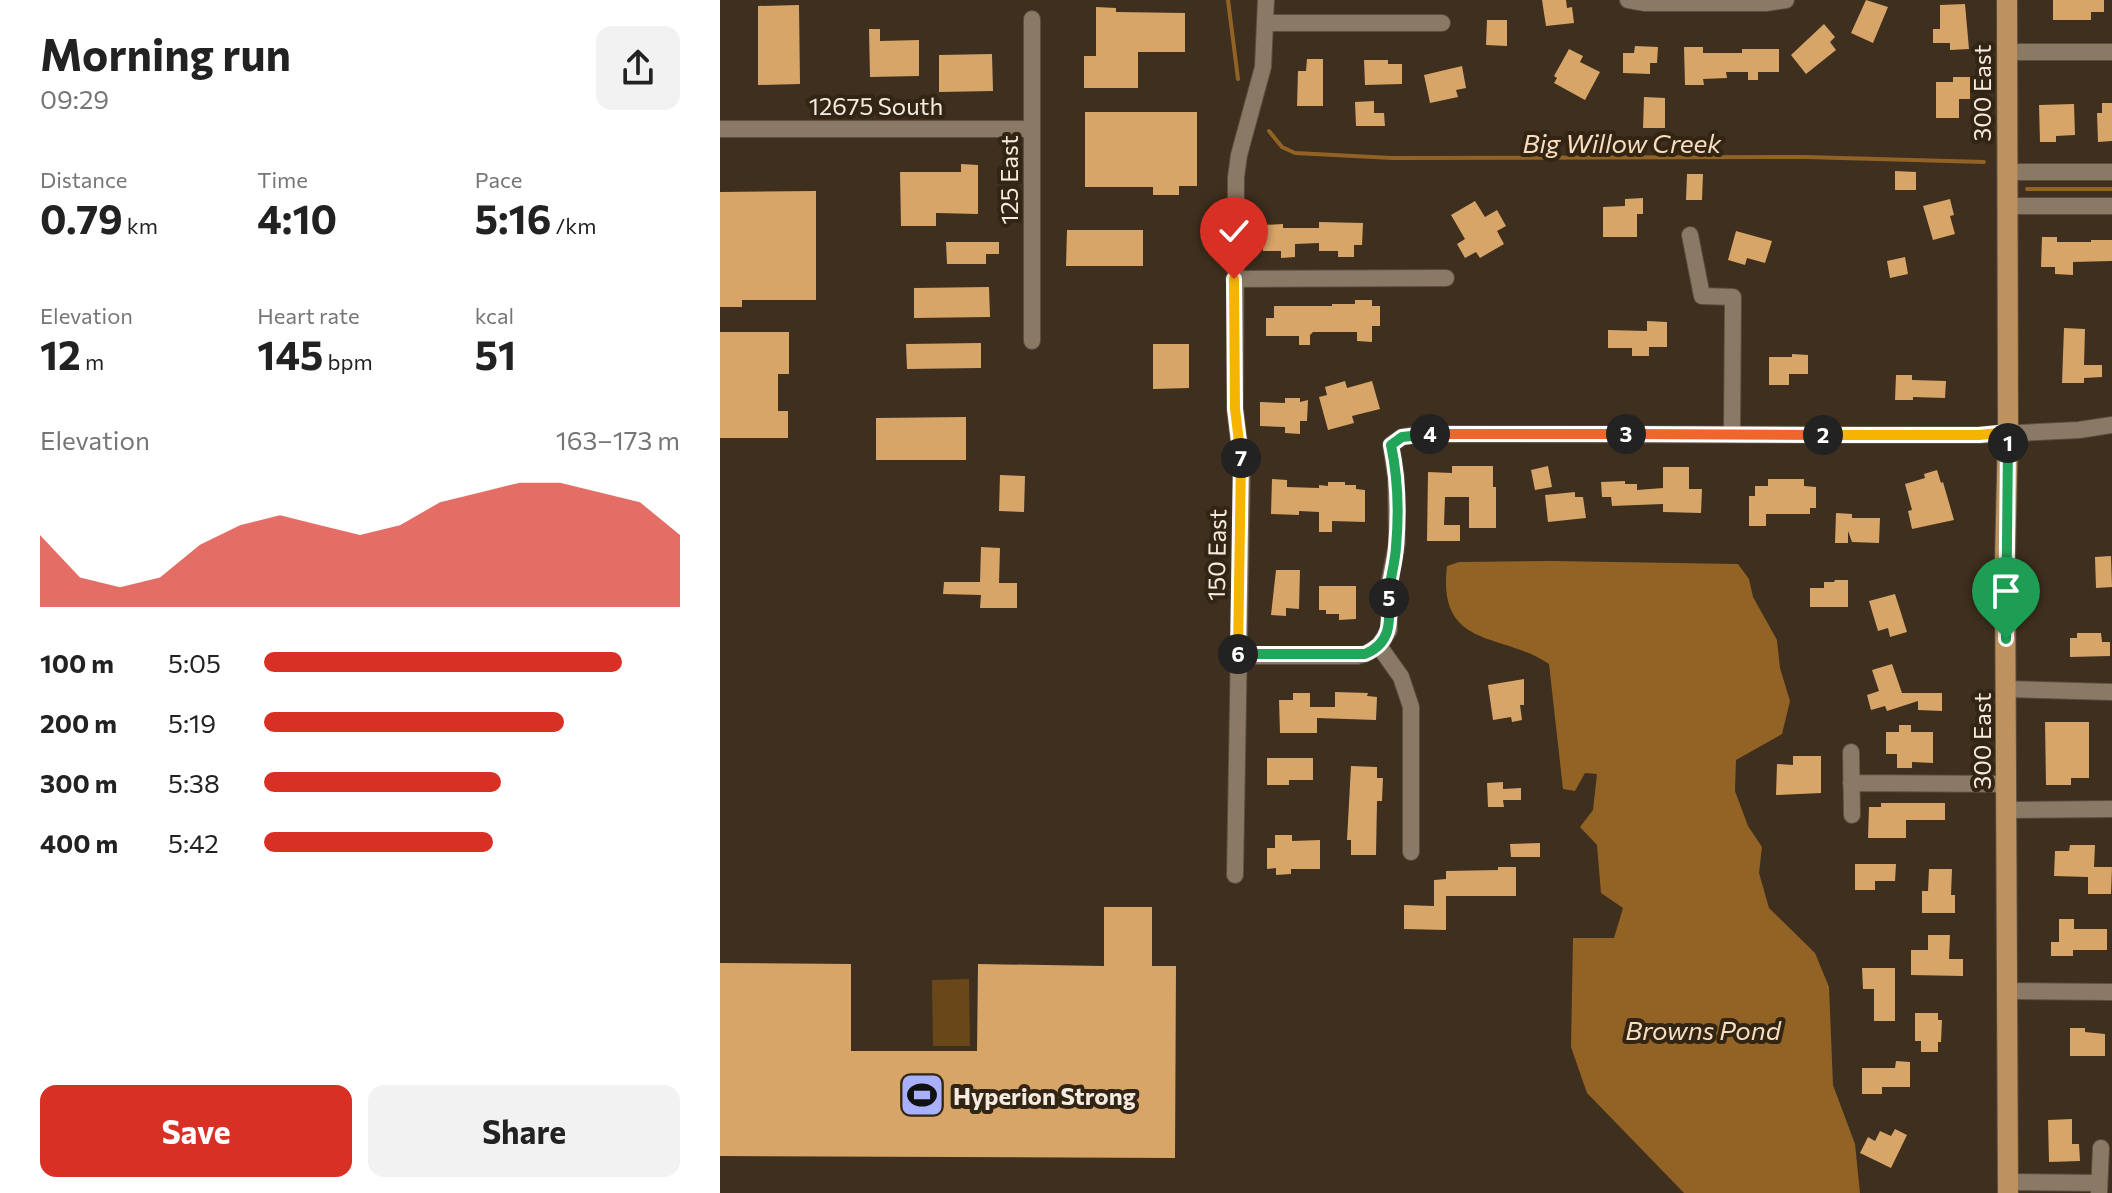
<!DOCTYPE html>
<html lang="en">
<head>
<meta charset="utf-8">
<style>
	body { margin:0; font-family:Commissioner,sans-serif; background:#f2f2f2; color:#222; height:100vh; display:flex; flex-direction:column; font-size:30px; white-space:nowrap }
	* { box-sizing:border-box; margin:0 }
	p { font-size:26px; color:#767676 }
	.icon { flex:none; width:44px; height:44px; fill:none; stroke:currentColor; stroke-width:2; stroke-linecap:round; stroke-linejoin:round }
	.map { position:relative; flex:1; overflow:hidden }
	.sheet { display:flex; flex-direction:column; background:#fff; width:720px }
	.sheet>* { flex:none }
	.pin { position:absolute; display:grid; place-items:center; width:68px; height:68px; color:#fff; margin:-82px -34px; border-radius:50% 50% 50% 0; rotate:-45deg; box-shadow:0 0 8px #0007 }
	.pin .icon { rotate:45deg }
	.km { position:absolute; width:40px; height:40px; margin:-20px; border-radius:50%; background:#222; color:#fff; font-size:22px; line-height:40px; text-align:center }
	.round { display:grid; place-items:center; flex:none; width:84px; height:84px; border-radius:16px; background:#f2f2f2 }
	.summary { display:flex; align-items:center; justify-content:space-between; height:136px; padding:0 40px }
	h1 { font-size:44px; font-weight:700; line-height:60px }
	.metrics { display:grid; grid-template-columns:repeat(3,1fr); gap:12px; height:136px; padding:8px 40px }
	.metrics div { display:grid; align-content:center }
	.metrics b { font-size:40px; font-weight:700 }
	.metrics small { font-size:22px; font-weight:400 }
	.metrics p { font-size:22px }
	.chart { height:224px; padding:16px 40px }
	.chart p { display:flex; justify-content:space-between }
	.chart svg { width:100%; height:144px; margin-top:8px; fill:#d93025; opacity:.7 }
	.button { display:flex; gap:16px; margin-top:auto; padding:16px 40px }
	.button a { flex:1; height:92px; border-radius:16px; background:#d93025; color:#fff; font-size:32px; font-weight:700; line-height:92px; text-align:center }
	.button a+a { background:#f2f2f2; color:#222 }
	ul { padding:0 40px; list-style:none; font-size:26px }
	li { display:grid; grid-template-columns:128px 96px 1fr; align-items:center; height:60px }
	li i { height:20px; border-radius:10px; background:#d93025 }
	main { display:flex; flex:1; min-height:0 }
	.map>svg:first-child { display:block }
</style>
</head>
<body>
<main>
<section class="sheet">
<div class="summary"><div><h1>Morning run</h1><p>09:29</p></div><a class="round"><svg class="icon" aria-label="share" viewBox="0 0 24 24"><path d="M12 15V3M7 8l5-5 5 5M5 13v7h14v-7"/></svg></a></div>
<div class="metrics">
<div><p>Distance</p><b>0.79<small> km</small></b></div>
<div><p>Time</p><b>4:10</b></div>
<div><p>Pace</p><b>5:16<small> /km</small></b></div>
</div>
<div class="metrics">
<div><p>Elevation</p><b>12<small> m</small></b></div>
<div><p>Heart rate</p><b>145<small> bpm</small></b></div>
<div><p>kcal</p><b>51</b></div>
</div>
<div class="chart"><p><span>Elevation</span>163–173 m</p>
<svg viewBox="0 0 160 44" preserveAspectRatio="none"><path d="M0 44V22L10 35L20 38L30 35L40 25L50 19L60 16L70 19L80 22L90 19L100 12L110 9L120 6L130 6L140 9L150 12L160 22V44z"/></svg>
</div>
<ul>
<li><b>100 m</b>5:05<i style="width:86%"></i></li>
<li><b>200 m</b>5:19<i style="width:72%"></i></li>
<li><b>300 m</b>5:38<i style="width:57%"></i></li>
<li><b>400 m</b>5:42<i style="width:55%"></i></li>
</ul>
<div class="button"><a>Save</a><a>Share</a></div>
</section>
<div class="map">
<svg width="1392" height="1193" viewBox="0 0 1392 1193">
	<rect width="100%" height="100%" fill="#3e2f1e"/>
	<!-- green -->
	<path fill="#6a4719" d="M249,979l1,67h-37l-1,-66z"/>
	<!-- water -->
	<path fill="#926325" d="M832,561l186,3 11,15 4,18 24,43 3,28 10,33 -8,33 -46,26 -1,31 13,35 14,21 -3,26 10,35 46,45 14,34 4,98 22,59 5,49h-176l-97,-100 -16,-46 2,-109h41l9,-30 -22,-15 -4,-48 -17,-18 13,-17 4,-36 -12,-1 -10,18 -12,-2 -14,-125c-47,-32 -112,-14 -102,-98l12,-4z"/>
	<g fill="none" stroke-linecap="round" stroke-linejoin="round">
		<!-- stream -->
		<path stroke="#926325" stroke-width="4" d="M508,0l10,79
			M549,131l13,16 13,6 97,5 413,-1 179,5
			M1307,189h85"/>
	</g>
	<!-- building -->
	<path fill="#d8a569" d="M822,0h24l1,8 5,-1 2,16 -28,3z
		M1146,0l22,7 -15,36 -22,-10z
		M1333,0h51v12h-13v8h-38z
		M1245,4l4,45 -19,1v-7h-17v-14h7v-24z
		M79,5l1,79 -42,1v-79z
		M376,7l20,1v4l69,1v39h-47v36h-54v-32h12z
		M767,20h20v26l-21,-1z
		M1104,24l11,13 -5,5 6,8 -30,24 -15,-19z
		M149,29h11v12l39,-1v36l-49,1z
		M915,46l23,1 -1,16h-7v11l-27,-1v-20h11z
		M964,47h19v6h39v-4h37v23h-21v8h-10v-8h-22l1,6 -24,1 1,6h-19z
		M849,49l14,7 -3,6 20,10 -15,28 -31,-17 3,-5 -3,-2z
		M272,54l1,37 -54,1v-37z
		M587,59h16v47h-26l1,-35h8z
		M644,60h24v4h14v20l-37,1z
		M742,66l4,22 -10,2 2,7 -28,6 -6,-28z
		M1233,77h17v22h-11v19h-23v-36h17z
		M924,97l21,1v30h-22z
		M654,101v12h10l1,13h-29l-1,-24z
		M1382,103h10v38l-14,1 -1,-29h5z
		M1354,104l1,31 -19,1v6h-16l-1,-37z
		M365,112h112v74h-18v9h-26v-8h-68z
		M241,164l17,1v49l-42,-1v13h-35l-1,-54h61z
		M1175,171l21,1v18h-21z
		M967,174h16l-1,26h-16z
		M96,191v109h-74v7h-22v-115z
		M923,198v16h-6v23h-34v-30l22,-1v-7z
		M1230,199l4,16 -4,1 5,18 -22,6 -10,-34z
		M755,201l10,16 12,-7 9,16 -9,5 7,13 -24,14 -4,-6 -11,6 -8,-14 8,-5 -14,-24z
		M599,222l44,1 -1,22h-8v12h-16v-6h-19v-8l-24,1v13l-14,1v-7h-18v-26l20,-1v4h36z
		M347,230h76v36h-77z
		M1016,231l36,10 -7,22 -18,-5 -2,7 -17,-5z
		M1322,237h15v5h34v-2h21v21l-39,1v13l-18,-1v-7h-14z
		M226,242h53v12h-13v10h-39z
		M1185,257l3,17 -18,4 -3,-17z
		M269,287l1,30 -76,1v-30z
		M635,300h17v6h8v20h-8v16l-15,-1v-9h-44l-3,3v10h-11v-9h-33v-18h8v-12h58v-2h23z
		M927,321l20,1v25h-18v9h-17v-8h-24v-18l39,1z
		M1344,328l21,1 -1,36h18v12l-18,1v5h-22z
		M0,332h69v42h-11v37h10v27h-68z
		M261,343v25l-74,1 -1,-25z
		M433,344h36v44l-36,1z
		M1072,354l16,1v19h-19v11h-20v-28h23z
		M1176,375h16v5l34,1 -1,17 -32,-1v3h-18z
		M625,381l2,7 25,-7 8,28 -28,7 2,7 -26,7 -9,-33 8,-2 -2,-8z
		M565,398h15v4l8,-2 -1,21h-7v13l-15,-1v-6l-25,-1v-24l25,1z
		M246,417v43h-90v-42z
		M732,466h41v21h3v41h-27v-31h-24l-1,28h16v16h-33l1,-69 24,1z
		M828,466l4,21 -17,3 -4,-20z
		M943,467h26v22h13l-1,24 -38,-1v-8l-51,2 -1,-9h-9l-1,-15 24,-1v3h12v6l26,-2z
		M1217,470l4,13 2,-1 11,38 -42,9 -4,-18 4,-1 -7,-26 20,-6 -1,-4z
		M280,475l25,1 -1,36 -25,-1z
		M552,479l15,1v7l32,1v-3l9,1v-4h17v3h11v4l9,1v32l-33,-1v11h-13v-20l-20,-1v4l-28,-1z
		M1048,479h36v7l12,1v21h-6v6h-44v12h-17v-30h6v-10h13z
		M855,492v5h8l3,21 -38,4 -3,-27z
		M1116,513l16,1v4h28l-1,25 -27,-1 -4,-11v12h-13z
		M261,547l19,1 -1,35h18v25h-37l1,-13 -38,-1 1,-12h36z
		M1391,556l1,31 -16,1 -1,-31z
		M556,570h24l-1,39 -13,-1v8l-15,-1z
		M1115,580h13v27h-38v-19h14v-6h10z
		M599,586h37v33l-17,1v-6h-13v-4h-7z
		M1175,594l12,38 -17,5 -2,-9 -10,3 -9,-30z
		M1357,633h24l1,9h8v14l-40,1v-19h7z
		M1172,664l10,29h40v18l-24,-1v-9l-31,10 -2,-5 -14,4 -4,-15 12,-4 -7,-21z
		M804,679v26h-4l2,15 -10,2 -1,-5 -18,3 -5,-35z
		M615,692l33,1 -1,3 10,1 -1,23 -59,-2v15h-37l-1,-33h14v-7h17v14h25z
		M1325,722h44v56h-18v7h-25z
		M1179,725h12v7h22v31l-21,-1v6h-15v-14h-11v-22h13z
		M1073,756h28v37l-45,2 1,-31 16,1z
		M547,758h46v22h-24v5h-22z
		M631,766l26,1v11h6l-1,23h-5l-1,54h-25v-15h-4z
		M783,782v7l18,-1v12h-18l1,7h-16l-1,-24z
		M1161,803h64v17h-39v18h-38l1,-31h12z
		M555,835h17v6l28,-1v29h-29v5l-15,1v-7l-9,1v-21h8z
		M820,843v14h-29l-1,-13z
		M1350,845h25l-1,22h18l-1,27h-23v-17l-34,-1 1,-25h14z
		M1135,864h41l-1,17h-20v9h-20z
		M778,867h18v29h-70v34l-42,-1v-24l30,1v-26l12,-1v-8l52,-1z
		M1209,869h23l-1,26h4v18h-33v-22h6z
		M384,907h48v59h24l-1,192 -455,-2v-193l131,1v87h126l1,-87 126,2z
		M1339,919h15v10h33v21h-34v6h-22v-14h8z
		M1208,935h22l-1,24h14v17l-52,-1v-25h17z
		M1142,968h33v53h-21v-32h-11z
		M1195,1013h23v7h4l-1,22h-3v10h-17v-11h-6z
		M1350,1028h15v4l20,2v22h-35z
		M1176,1061l14,1v25h-28v7h-20v-26h33z
		M1352,1119v25h7l1,17 -31,1 -1,-42z
		M1175,1129l12,6 -16,33 -31,-15 8,-16 7,4 5,-10 11,5z"/>
	<g fill="none" stroke-linecap="round" stroke-linejoin="round">
		<!-- minor casing -->
		<g stroke="#5a4e3f" stroke-width="18">
			<path id="minor" d="M908,0l17,3h121l20,-3
				M312,19v322
				M546,23h176
				M1287,52h105
				M0,129h312
				M1288,172h104
				M1288,206h104
				M970,235l12,61 31,1 -1,137
				M514,279l212,-1
				M659,646l22,31 10,30v145
				M518,656h119l8,-2 14,-8 10,-16v-47l8,-40 -1,-66 -5,-32 11,-8 16,-3 561,1 100,-5 33,-5
				M1287,689l105,3
				M1131,752l1,63
				M1131,783l156,1
				M1287,810l105,-1
				M515,875l7,-408 -7,-58 1,-232 3,-22 24,-88 3,-67
				M1286,991l106,1
				M1288,1182l91,1
				M1379,1193l2,-45"/>
		</g>
		<!-- major casing -->
		<g stroke="#5a4e3f" stroke-width="22">
			<path id="major" d="M1287,0l1,432 -3,129 3,632"/>
		</g>
		<!-- minor -->
		<use href="#minor" stroke="#8a7965" stroke-width="16"/>
		<!-- major -->
		<use href="#major" stroke="#bd925e" stroke-width="20"/>
	</g>
	<g fill="none" stroke-linecap="round" stroke-linejoin="round">
		<!-- split-1 casing -->
		<g stroke="#fff" stroke-width="16">
			<path id="split-1" d="M1286,639l2,-196"/>
		</g>
		<!-- split-2 casing -->
		<g stroke="#fff" stroke-width="16">
			<path id="split-2" d="M1103,435h156l29,-3v11"/>
		</g>
		<!-- split-3 casing -->
		<g stroke="#fff" stroke-width="16">
			<path id="split-3" d="M906,434l197,1"/>
		</g>
		<!-- split-4 casing -->
		<g stroke="#fff" stroke-width="16">
			<path id="split-4" d="M710,434h196"/>
		</g>
		<!-- split-5 casing -->
		<g stroke="#fff" stroke-width="16">
			<path id="split-5" d="M669,598c0,-18 6,-33 7,-51 3,-33 2,-69 -5,-102l11,-8 28,-3"/>
		</g>
		<!-- split-6 casing -->
		<g stroke="#fff" stroke-width="16">
			<path id="split-6" d="M518,654h127c26,-11 25,-31 24,-56"/>
		</g>
		<!-- split-7 casing -->
		<g stroke="#fff" stroke-width="16">
			<path id="split-7" d="M518,654l3,-196"/>
		</g>
		<!-- split-8 casing -->
		<g stroke="#fff" stroke-width="16">
			<path id="split-8" d="M514,279l1,130 6,49"/>
		</g>
		<!-- split-1 -->
		<use href="#split-1" stroke="#22a559" stroke-width="10"/>
		<!-- split-2 -->
		<use href="#split-2" stroke="#f5b400" stroke-width="10"/>
		<!-- split-3 -->
		<use href="#split-3" stroke="#f0652b" stroke-width="10"/>
		<!-- split-4 -->
		<use href="#split-4" stroke="#f0652b" stroke-width="10"/>
		<!-- split-5 -->
		<use href="#split-5" stroke="#22a559" stroke-width="10"/>
		<!-- split-6 -->
		<use href="#split-6" stroke="#22a559" stroke-width="10"/>
		<!-- split-7 -->
		<use href="#split-7" stroke="#f5b400" stroke-width="10"/>
		<!-- split-8 -->
		<use href="#split-8" stroke="#f5b400" stroke-width="10"/>
	</g>
	<!-- icons -->
	<defs>
		<g id="stadium-square" transform="scale(2.3)"><rect x="-9" y="-9" width="18" height="18" rx="4" fill="#a9b0fc" stroke="#332514"/><path d="M0-5a6.5 5 0 1 0 0 10a6.5 5 0 1 0 0-10ZM-3.5-1.8h7v3.6h-7Z" fill="#111"/></g>
	</defs>
	<g fill-rule="evenodd">
		<use href="#stadium-square" x="202" y="1095"/>
	</g>
	<g text-anchor="middle" dominant-baseline="central" stroke-width="8" stroke-linejoin="round" paint-order="stroke">
		<!-- street labels -->
		<g font-size="24" fill="#f5ebe0" stroke="#332514">
			<text transform="translate(1261 93) rotate(-90)">300 East</text>
			<text x="156" y="105">12675 South</text>
			<text transform="translate(288 180) rotate(-90)">125 East</text>
			<text transform="translate(496 555) rotate(-89)">150 East</text>
			<text transform="translate(1261 741) rotate(-90)">300 East</text>
		</g>
		<!-- poi labels -->
		<g font-size="24" font-weight="bold" fill="#f5ebe0" stroke="#332514" text-anchor="start">
			<text x="233" y="1095">Hyperion Strong</text>
		</g>
		<!-- water labels -->
		<g font-size="26" font-style="italic" fill="#f9ddbe" stroke="#332514">
			<text x="902" y="142">Big Willow Creek</text>
			<text x="983" y="1029">Browns Pond</text>
		</g>
	</g>
</svg>
<div class="pin" style="left:1286px;top:639px;background:#1e9e55"><svg class="icon" aria-label="arrive" viewBox="0 0 24 24"><path d="M6 21V4h12l-3 4 3 4H6"/></svg></div>
<div class="pin" style="left:514px;top:279px;background:#d93025"><svg class="icon" aria-label="check" viewBox="0 0 24 24"><path d="M5 12l5 5 9-10"/></svg></div>
<b class="km" style="left:1288px;top:443px">1</b>
<b class="km" style="left:1103px;top:435px">2</b>
<b class="km" style="left:906px;top:434px">3</b>
<b class="km" style="left:710px;top:434px">4</b>
<b class="km" style="left:669px;top:598px">5</b>
<b class="km" style="left:518px;top:654px">6</b>
<b class="km" style="left:521px;top:458px">7</b>
</div>
</main>
</body>
</html>
